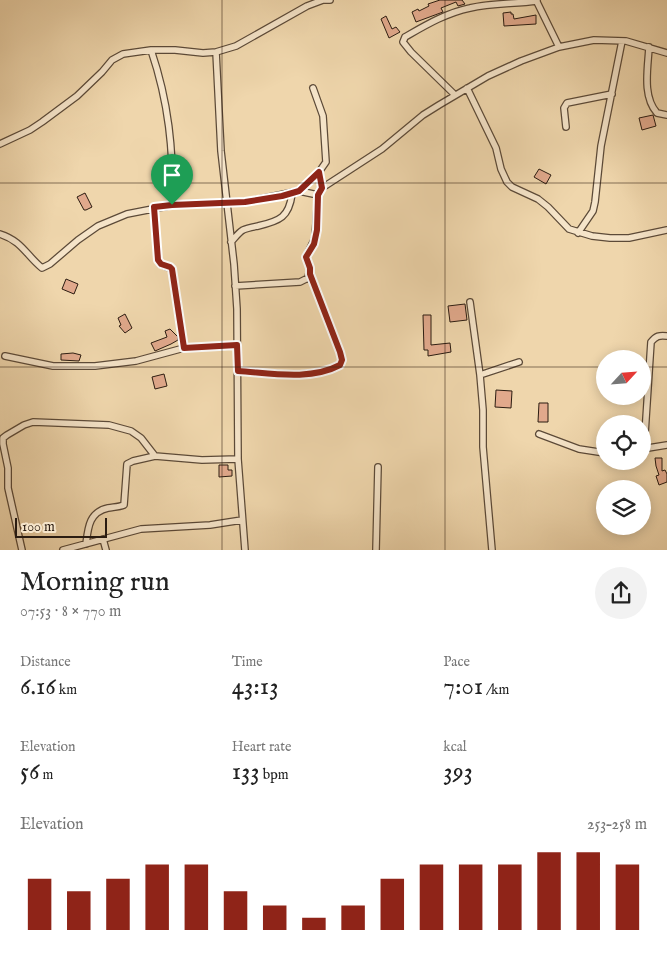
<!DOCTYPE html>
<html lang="en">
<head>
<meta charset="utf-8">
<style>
	body { margin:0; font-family:"IM FELL English",serif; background:#f2f2f2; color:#222; height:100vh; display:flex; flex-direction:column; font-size:19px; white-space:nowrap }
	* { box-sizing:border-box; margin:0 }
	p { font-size:16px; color:#767676 }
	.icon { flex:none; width:28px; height:28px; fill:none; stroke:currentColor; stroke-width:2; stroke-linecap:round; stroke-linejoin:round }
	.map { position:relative; height:550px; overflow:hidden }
	.panel { display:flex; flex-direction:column; background:#fff; flex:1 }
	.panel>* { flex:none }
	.needle { width:32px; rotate:64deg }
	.controls { position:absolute; left:596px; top:350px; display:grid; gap:10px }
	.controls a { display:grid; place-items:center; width:55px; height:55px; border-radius:50%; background:#fff; box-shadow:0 2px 12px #0003; font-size:25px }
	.scale { position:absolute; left:15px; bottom:12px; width:92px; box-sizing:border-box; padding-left:5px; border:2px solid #2b1c11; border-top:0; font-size:14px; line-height:18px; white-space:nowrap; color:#2b1c11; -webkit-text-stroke:4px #f5e4c9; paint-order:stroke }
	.pin { position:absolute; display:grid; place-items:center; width:42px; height:42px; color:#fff; margin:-51px -21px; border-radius:50% 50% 50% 0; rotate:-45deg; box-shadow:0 0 5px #0007 }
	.pin .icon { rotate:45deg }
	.round { display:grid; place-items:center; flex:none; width:52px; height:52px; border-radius:26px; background:#f2f2f2 }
	.head { display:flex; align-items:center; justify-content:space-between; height:85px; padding:0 20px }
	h1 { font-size:28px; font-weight:600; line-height:38px }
	.figures { display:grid; grid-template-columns:repeat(3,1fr); gap:8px; height:85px; padding:5px 20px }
	.figures div { display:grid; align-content:center }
	.figures b { font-size:25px; font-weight:600 }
	.figures small { font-size:14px; font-weight:400 }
	.figures p { font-size:14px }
	.chart { height:140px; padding:10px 20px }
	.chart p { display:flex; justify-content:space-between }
	.chart svg { width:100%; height:90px; margin-top:5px; stroke:#8f2418; stroke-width:6 }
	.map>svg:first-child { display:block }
</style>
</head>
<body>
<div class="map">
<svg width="667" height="550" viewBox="0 0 667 550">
	<rect width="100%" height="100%" fill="#efd6ac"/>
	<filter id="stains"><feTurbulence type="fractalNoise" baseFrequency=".004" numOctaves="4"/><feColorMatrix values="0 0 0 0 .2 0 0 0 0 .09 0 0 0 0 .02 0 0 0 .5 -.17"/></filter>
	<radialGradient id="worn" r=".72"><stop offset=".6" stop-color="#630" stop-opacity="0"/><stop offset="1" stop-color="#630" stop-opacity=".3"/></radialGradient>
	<!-- building -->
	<path fill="#e1a98c" stroke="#2b1c11" d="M440,0h22l3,4 -7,2 -2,-4 -15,6 2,4 -27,10 -4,-10 6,-3 1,2 10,-5 -1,-2z
		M511,12v2h2l1,5 22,-4v9l-32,2 -1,-13z
		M386,16l6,13 4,-2 4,5 -11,6 -8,-19z
		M653,115l3,11 -14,4 -3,-12z
		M539,169l12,6 -5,9 -12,-7z
		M85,193l7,14 -6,3h-2l-7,-13z
		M66,279l12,5 -4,10 -12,-5z
		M465,304l2,16 -17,2 -2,-16z
		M125,314l7,14 -7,5 -6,-7 2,-1 -3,-7z
		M423,315h8v30l19,-2 1,9 -23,4v-6h-4z
		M170,329l8,8v3l-7,4 -16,7 -4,-8 16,-6 -2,-6z
		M73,353l8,2 -2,6 -18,-1v-6z
		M164,374l3,12 -12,3 -3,-12z
		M496,390l16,1 -1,17 -16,-1z
		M539,403h9v19h-10z
		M655,458h7v13l3,-1 2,4v8l-8,3 -3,-9 3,-1 -3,-9z
		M219,465h9v5h4v6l-13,1z"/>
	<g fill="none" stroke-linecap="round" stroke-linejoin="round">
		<!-- street casing -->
		<g stroke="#5c4a38" stroke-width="8">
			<path id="street" d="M536,0l23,47
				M649,47c-1,21 -7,49 8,66l10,2
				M151,50c18,53 22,99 22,155
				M216,52l5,99 13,113 3,45 1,150 7,91
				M467,88l29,60 5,21 6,13 5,5 26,12 10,8 21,22 23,7 18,2h19l38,-8
				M455,95l-44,-43 -8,-10 2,-5c21,-12 41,-24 65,-29 21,-5 45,-4 67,-7
				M566,127l-2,-19 3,-5 45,-9
				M0,144l30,-14 12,-8 35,-26 25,-24 10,-12 11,-6 28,-4h24l28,3 13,-1 20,-6 71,-40 16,-6h7
				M319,172l3,16
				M299,191l19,4
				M154,207l4,53 2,4 12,5 12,79
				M578,233l15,-22 2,-9 6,-56 21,-105
				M0,234c22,7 26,21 42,34l8,-4 28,-24 20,-14 29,-12 46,-9 72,-3 54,-11 20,-19 7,-10 -3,-46 -10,-28
				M231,242c4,-4 7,-9 12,-12 4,-2 10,-3 15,-4 22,-5 31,-9 34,-32
				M235,286l65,-4 8,-4 2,-10 -4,-11 9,-19 3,-43 4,-7 60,-39 41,-34 16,-10 49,-29 33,-15 38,-14 35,-7 32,1 41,12
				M470,302l10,73 3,35v37l9,103
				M5,356l48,10h42l41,-5 48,-13 53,-3
				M238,371c31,2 74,9 102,-6l2,-5 -2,-8 -30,-78
				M480,375l39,-13
				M539,434l40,15 26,4
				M642,449l25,-4
				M644,449l7,-107c5,-6 8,-7 16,-6
				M103,539l3,11
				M86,544c2,-16 3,-32 22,-36 6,-1 11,-1 16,-3l3,-41 6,-3 22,-5
				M22,550l-14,-62v-20l-5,-24v-6l4,-3 17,-10 9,-3 76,3 22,6 10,7 14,18 47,4 36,-1
				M63,550l78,-21 69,-4 32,-5
				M376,550l2,-83"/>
		</g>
		<!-- street -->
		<use href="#street" stroke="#f5e4c9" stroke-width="5.5"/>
	</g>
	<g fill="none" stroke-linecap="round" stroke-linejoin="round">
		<!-- route casing -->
		<g stroke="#fff" stroke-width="10">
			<path id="route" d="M319,172l3,16 -4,7 -1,35 -3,14 -8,13 4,11v6l30,78 2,8 -2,5c-30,16 -70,8 -102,6l-1,-26 -53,3 -12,-79 -2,-2 -9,-3 -3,-4 -4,-53 18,-2 73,-3 37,-6 17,-5z"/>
		</g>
		<!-- route -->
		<use href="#route" stroke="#8f2418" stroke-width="6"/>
	</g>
	<!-- grid -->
	<path fill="none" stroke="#2b1c11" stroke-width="1" stroke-opacity="0.55" d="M222,0v550M445,0v550M0,183h667M0,367h605M642,367h25"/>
	<rect width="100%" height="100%" filter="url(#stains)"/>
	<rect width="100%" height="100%" fill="url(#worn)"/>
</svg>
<div class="controls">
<a><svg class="needle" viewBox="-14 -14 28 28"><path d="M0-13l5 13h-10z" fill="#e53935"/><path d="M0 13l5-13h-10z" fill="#767676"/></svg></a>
<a><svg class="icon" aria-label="locate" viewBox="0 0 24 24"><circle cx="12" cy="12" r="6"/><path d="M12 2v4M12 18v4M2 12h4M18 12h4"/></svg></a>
<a><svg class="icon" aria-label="layers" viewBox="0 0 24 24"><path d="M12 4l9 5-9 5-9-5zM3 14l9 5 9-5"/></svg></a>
</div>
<div class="scale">100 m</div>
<div class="pin" style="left:172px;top:205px;background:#1e9e55"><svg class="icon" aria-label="arrive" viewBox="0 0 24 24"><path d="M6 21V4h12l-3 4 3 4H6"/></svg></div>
</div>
<section class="panel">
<div class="head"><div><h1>Morning run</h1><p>07:53 · 8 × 770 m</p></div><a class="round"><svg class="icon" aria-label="share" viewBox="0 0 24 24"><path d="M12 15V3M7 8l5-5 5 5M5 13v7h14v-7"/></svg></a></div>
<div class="figures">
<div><p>Distance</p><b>6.16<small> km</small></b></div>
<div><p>Time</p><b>43:13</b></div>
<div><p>Pace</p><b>7:01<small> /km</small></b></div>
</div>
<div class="figures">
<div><p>Elevation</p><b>56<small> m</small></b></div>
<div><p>Heart rate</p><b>133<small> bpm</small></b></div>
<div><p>kcal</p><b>393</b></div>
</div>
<div class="chart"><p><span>Elevation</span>253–258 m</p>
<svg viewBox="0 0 160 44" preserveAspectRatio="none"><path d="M5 44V19M15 44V25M25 44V19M35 44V12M45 44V12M55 44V25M65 44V32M75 44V38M85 44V32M95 44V19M105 44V12M115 44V12M125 44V12M135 44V6M145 44V6M155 44V12"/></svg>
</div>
</section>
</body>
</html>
